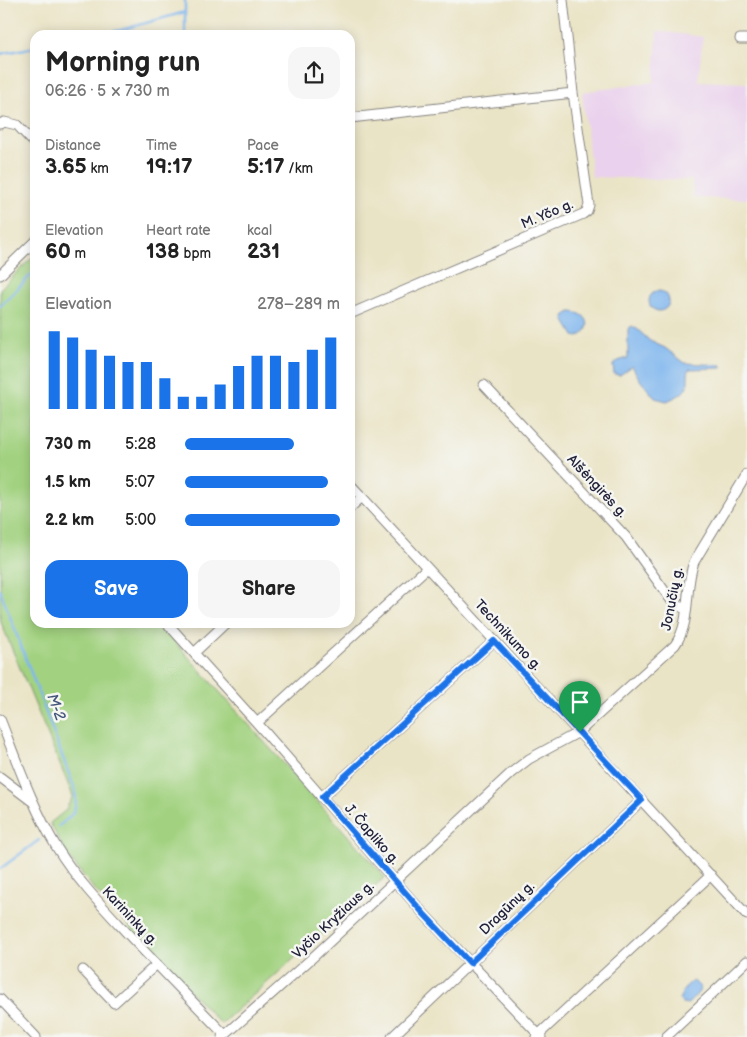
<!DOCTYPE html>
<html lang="en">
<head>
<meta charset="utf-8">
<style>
	body { margin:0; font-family:"Balsamiq Sans",sans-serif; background:#f6f6f6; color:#222; height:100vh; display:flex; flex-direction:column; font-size:19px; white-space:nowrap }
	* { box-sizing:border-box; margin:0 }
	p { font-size:16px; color:#767676 }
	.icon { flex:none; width:28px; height:28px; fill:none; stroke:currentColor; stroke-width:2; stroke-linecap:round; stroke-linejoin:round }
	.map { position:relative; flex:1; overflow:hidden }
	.side { position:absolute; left:30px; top:30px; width:325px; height:598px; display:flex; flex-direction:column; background:#fff; border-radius:15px; box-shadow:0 2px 12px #0003 }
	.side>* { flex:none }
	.pin { position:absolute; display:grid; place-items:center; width:42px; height:42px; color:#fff; margin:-51px -21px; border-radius:50% 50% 50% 0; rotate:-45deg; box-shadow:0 0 5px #0007 }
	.pin .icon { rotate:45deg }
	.round { display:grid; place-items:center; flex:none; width:52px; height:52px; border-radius:15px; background:#f6f6f6 }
	.headline { display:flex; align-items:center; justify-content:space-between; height:85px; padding:0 15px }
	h1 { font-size:28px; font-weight:600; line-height:38px }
	.stats { display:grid; grid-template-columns:repeat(3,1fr); gap:8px; height:85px; padding:5px 15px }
	.stats div { display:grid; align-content:center }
	.stats b { font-size:21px; font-weight:600 }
	.stats small { font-size:14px; font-weight:400 }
	.stats p { font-size:14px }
	.chart { height:140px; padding:10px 15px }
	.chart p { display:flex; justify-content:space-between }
	.chart svg { width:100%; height:90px; margin-top:5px; stroke:#1a73e8; stroke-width:6 }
	.cta { display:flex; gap:10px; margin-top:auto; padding:10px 15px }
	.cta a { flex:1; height:58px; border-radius:15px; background:#1a73e8; color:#fff; font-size:20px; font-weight:600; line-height:58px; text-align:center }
	.cta a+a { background:#f6f6f6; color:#222 }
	ul { padding:0 15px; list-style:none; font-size:16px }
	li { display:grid; grid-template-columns:80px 60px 1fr; align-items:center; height:38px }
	li i { height:12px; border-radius:6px; background:#1a73e8 }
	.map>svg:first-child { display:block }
</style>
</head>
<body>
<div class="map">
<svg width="747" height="1037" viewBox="0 0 747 1037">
	<rect width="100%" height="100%" fill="#f6f6f2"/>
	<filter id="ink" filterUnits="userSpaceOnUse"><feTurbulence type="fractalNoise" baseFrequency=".02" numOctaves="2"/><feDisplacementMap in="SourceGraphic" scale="10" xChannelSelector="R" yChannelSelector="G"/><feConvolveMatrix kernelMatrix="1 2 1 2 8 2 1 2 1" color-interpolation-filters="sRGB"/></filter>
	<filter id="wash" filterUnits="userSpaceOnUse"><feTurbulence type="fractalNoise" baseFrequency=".0096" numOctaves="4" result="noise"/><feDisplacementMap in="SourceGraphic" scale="20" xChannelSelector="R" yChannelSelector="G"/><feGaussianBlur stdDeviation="1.12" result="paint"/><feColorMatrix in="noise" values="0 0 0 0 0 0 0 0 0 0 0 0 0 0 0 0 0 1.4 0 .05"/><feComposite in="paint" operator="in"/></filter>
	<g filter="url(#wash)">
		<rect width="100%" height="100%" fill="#eae4c6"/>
		<!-- built -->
		<path fill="#ead1ed" d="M657,31l46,6 -5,44 49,2v116l-54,-1 -1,-18 -100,-3 -10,-85 72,-10z"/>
		<!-- green -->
		<path fill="#a2d280" stroke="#627a5e" d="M35,255v367l123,1 227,254 -164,147 -127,-135 -27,-34 -17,-32 15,-12 8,-15 -73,-176v-331z"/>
		<!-- water -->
		<path fill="#7fb6ee" stroke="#506c94" d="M649 301a10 10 0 1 1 20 0a10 10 0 1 1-20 0Z
			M570,312c18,0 25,16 8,25l-4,-1 -9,-15 -1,-5z
			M632,326l5,3 13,12 15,7 20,15 37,2v3l-33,1c-1,5 -1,8 -1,13 -1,11 -12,15 -21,19l-12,-3 -15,-18 -8,-14 -12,9 -6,-1 -1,-9 5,-4 10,-3v-29z
			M694,981l6,6 -1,5 -11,12 -6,-1 -3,-4c5,-8 5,-14 15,-18z"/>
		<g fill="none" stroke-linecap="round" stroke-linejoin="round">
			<!-- stream -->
			<path stroke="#7fb6ee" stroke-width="2.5" d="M95,35l26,-5 64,-18
				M185,35v-35
				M0,54l35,-7
				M0,306l35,-35
				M0,590l75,200c3,20 -1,24 -16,36
				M0,869l39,-29"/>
		</g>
	</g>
	<g filter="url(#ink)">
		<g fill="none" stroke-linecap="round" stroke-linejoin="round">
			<!-- minor casing -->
			<g stroke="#868380" stroke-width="11">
				<path id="minor" d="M740,39h7
					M350,118l223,-25
					M0,124l4,-2 13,3 18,19
					M0,275l35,-34
					M350,314l233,-100 4,-3 2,-6 -16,-112 -10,-93
					M484,385l142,152 45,63 5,5 10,4
					M350,484l397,431
					M350,508l12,-11
					M166,622l91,101 167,191 117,123
					M194,653l33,-31
					M0,719c17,43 33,89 57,129 20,32 45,58 70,85 33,35 65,68 98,102
					M257,723l170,-155
					M0,777l33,25
					M322,797l172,-156
					M83,970l31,33 43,-39
					M0,999l36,38
					M223,1037l88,-78 200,-186 18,-14 50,-27 96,-87c17,-24 9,-57 19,-83l53,-88
					M392,1037l250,-237
					M536,1037l175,-162
					M666,1037l81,-76"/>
			</g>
			<!-- minor -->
			<use href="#minor" stroke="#fff" stroke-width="9"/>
		</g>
	</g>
	<g fill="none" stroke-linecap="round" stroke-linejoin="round" filter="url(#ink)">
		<!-- route casing -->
		<g stroke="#fff" stroke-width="10">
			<path id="route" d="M494,641l148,159 -172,163 -46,-49 -102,-117z"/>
		</g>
		<!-- route -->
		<use href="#route" stroke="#1a73e8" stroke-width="6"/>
	</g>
	<g text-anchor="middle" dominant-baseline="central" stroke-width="5" stroke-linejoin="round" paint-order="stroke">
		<!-- street labels -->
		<g font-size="14" fill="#22223b" stroke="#f6f6f2">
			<text transform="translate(547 214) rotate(-23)">M. Yčo g.</text>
			<text transform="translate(597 486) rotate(47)">Alšėngirės g.</text>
			<text transform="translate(672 599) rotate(-79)">Jonučių g.</text>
			<text transform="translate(508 635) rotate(47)">Technikumo g.</text>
			<text transform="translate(372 834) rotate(49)">J. Čapliko g.</text>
			<text transform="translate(507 908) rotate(-44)">Dragūnų g.</text>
			<text transform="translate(130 916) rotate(47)">Karininkų g.</text>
			<text transform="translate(333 920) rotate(-43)">Vyčio Kryžiaus g.</text>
		</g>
		<!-- water labels -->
		<g font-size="15" font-style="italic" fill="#43567a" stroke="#f6f6f2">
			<text transform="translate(56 707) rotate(69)">M-2</text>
		</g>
	</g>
</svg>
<div class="pin" style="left:580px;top:732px;background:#1e9e55"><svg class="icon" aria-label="arrive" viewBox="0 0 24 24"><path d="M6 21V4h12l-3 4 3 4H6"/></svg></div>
<section class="side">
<div class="headline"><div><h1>Morning run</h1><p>06:26 · 5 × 730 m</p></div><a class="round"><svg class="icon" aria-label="share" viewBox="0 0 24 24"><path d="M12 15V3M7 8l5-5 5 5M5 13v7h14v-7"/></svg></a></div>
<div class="stats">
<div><p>Distance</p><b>3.65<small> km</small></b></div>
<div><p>Time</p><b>19:17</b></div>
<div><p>Pace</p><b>5:17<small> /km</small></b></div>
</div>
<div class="stats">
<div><p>Elevation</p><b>60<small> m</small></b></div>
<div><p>Heart rate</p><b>138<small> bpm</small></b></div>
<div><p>kcal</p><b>231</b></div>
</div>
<div class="chart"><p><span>Elevation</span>278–289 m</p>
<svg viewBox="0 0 160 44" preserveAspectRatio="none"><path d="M5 44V6M15 44V9M25 44V15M35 44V18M45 44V21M55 44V21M65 44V29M75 44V38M85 44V38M95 44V32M105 44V23M115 44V18M125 44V18M135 44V21M145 44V15M155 44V9"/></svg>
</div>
<ul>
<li><b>730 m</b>5:28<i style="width:70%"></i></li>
<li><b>1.5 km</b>5:07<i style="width:92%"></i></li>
<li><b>2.2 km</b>5:00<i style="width:100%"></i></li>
</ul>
<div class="cta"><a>Save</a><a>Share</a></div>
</section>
</div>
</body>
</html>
